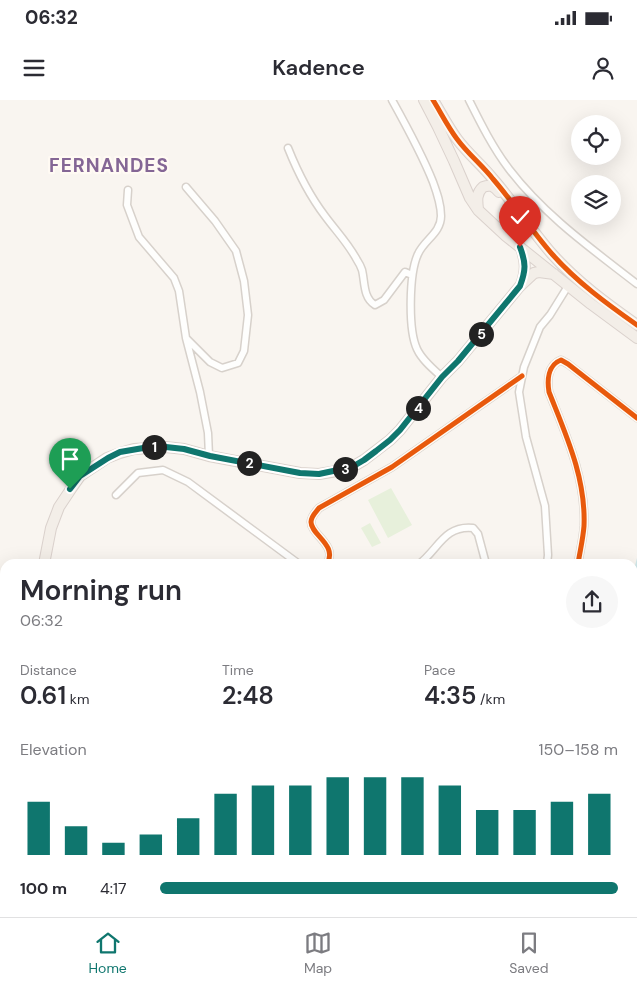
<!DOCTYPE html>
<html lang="en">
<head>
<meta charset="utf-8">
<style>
	body { margin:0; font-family:"DM Sans",sans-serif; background:#f7f7f7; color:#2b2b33; height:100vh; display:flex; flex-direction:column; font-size:19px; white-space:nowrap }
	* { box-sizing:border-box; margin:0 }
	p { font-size:16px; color:#7c7c81 }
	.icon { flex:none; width:28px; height:28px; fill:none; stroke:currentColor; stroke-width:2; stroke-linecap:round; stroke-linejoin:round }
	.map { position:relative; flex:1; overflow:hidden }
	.sheet { position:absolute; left:0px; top:459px; width:638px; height:359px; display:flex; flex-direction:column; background:#fff; border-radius:15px 15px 0 0; box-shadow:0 5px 20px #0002 }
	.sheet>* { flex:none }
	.controls { position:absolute; left:571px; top:15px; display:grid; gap:10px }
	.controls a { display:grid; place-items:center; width:50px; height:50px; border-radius:50%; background:#fff; box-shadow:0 5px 20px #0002; font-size:25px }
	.pin { position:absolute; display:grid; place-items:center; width:42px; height:42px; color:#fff; margin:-51px -21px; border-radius:50% 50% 50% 0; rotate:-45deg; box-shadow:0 0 5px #0007 }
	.pin .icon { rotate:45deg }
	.km { position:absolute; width:25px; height:25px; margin:-12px; border-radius:50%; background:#222; color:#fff; font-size:14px; line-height:25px; text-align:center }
	.round { display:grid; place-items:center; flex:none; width:52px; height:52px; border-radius:26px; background:#f7f7f7 }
	.summary { display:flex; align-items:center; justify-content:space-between; height:85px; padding:0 20px }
	h1 { font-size:28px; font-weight:600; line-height:38px }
	.metrics { display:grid; grid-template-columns:repeat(3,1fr); gap:8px; height:85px; padding:5px 20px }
	.metrics div { display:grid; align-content:center }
	.metrics b { font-size:25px; font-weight:600 }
	.metrics small { font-size:14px; font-weight:400 }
	.metrics p { font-size:14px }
	.chart { height:140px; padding:10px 20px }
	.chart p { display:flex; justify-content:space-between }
	.chart svg { width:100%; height:90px; margin-top:5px; stroke:#0f766e; stroke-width:6 }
	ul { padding:0 20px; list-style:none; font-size:16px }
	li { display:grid; grid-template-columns:80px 60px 1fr; align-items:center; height:38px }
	li i { height:12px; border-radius:6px; background:#0f766e }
	.status { display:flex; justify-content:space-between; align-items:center; height:35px; padding:0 25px; background:#fff; direction:ltr }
	.status svg { height:14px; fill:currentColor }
	header { display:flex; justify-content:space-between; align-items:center; height:65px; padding:0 20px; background:#fff; font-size:22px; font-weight:600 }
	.menu { display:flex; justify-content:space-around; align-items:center; height:70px; border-top:1px solid #e1e1e2; background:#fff; font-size:14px; color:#7c7c81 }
	.menu a { display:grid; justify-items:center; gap:2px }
	.menu .active { color:#0f766e }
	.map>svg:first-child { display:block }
</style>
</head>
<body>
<div class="status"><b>06:32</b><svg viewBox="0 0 49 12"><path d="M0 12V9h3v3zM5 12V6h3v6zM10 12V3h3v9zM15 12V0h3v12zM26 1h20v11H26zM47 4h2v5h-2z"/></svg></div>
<header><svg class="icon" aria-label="menu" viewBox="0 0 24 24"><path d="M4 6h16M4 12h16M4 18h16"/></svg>Kadence<svg class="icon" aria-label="person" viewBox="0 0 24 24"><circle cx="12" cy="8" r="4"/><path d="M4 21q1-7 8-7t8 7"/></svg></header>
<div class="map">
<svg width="637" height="817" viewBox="0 0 637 817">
	<rect width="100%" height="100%" fill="#f9f5f0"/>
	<!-- green -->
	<path fill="#e7f0db" d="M391,388l21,37 -24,13 -20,-38z
		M370,423l11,20 -9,4 -11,-19z
		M0,782l5,3v27l57,1 10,4h-72z"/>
	<!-- water -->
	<path fill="#d0e8ea" d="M637,458v90l-5,-1v-70z"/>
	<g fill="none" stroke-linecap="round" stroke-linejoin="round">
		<!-- street casing -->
		<g stroke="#d7d1cb" stroke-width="9">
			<path id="street" d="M392,0c15,27 30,54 41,82 4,11 8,22 8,34 0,17 -17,24 -23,38 -9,19 -10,76 -1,95 5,11 16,20 25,28
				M469,0c12,24 24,48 40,69 35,46 83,80 128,115
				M288,48c10,25 21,47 37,68 11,15 23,27 32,44 2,3 4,7 5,10 3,12 1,28 13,35l9,-5 21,-28 7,3
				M186,87l29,34 21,30 8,30 4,34 -4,36 -6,12 -16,5 -12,-6 -23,-23
				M128,90l-1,15 12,32 35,41 5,13 7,47 14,54 8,41 1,23
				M116,395l22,-22 25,-3 25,12 111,82
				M327,464c11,-19 -16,-29 -16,-42 0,-6 5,-10 8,-14l73,-41 130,-91
				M419,464c19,-14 25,-39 54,-36l5,6 8,30
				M547,464l1,-9 -3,-49 -19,-69 -7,-45 5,-25 16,-40 10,-12 18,-29
				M578,464c2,-13 5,-25 6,-38 2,-48 -18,-91 -35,-134 -2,-12 -1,-27 12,-32l7,4 69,54
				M0,587l5,1
				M632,668l5,1
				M632,801l5,1
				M632,811l5,1
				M134,812l9,5
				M208,817l2,-5"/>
		</g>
		<!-- primary casing -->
		<g stroke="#dad1cc" stroke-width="12">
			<path id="primary" d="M424,0l14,27 16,34 16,37 8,12 28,26 85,68 46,34
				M433,0c8,13 15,27 24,39 11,15 25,26 36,40 21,24 38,51 59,75 25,28 55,50 85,71
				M478,109c-1,-8 -2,-16 5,-22 7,-3 11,-1 16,5
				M521,148c5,14 5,23 0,37
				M44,464l7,-36 8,-21 12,-18 9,-13 27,-18 13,-5 14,-4 32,-2 18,2 25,7 91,17 19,1 18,-3 15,-4 12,-7 26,-20 10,-10 42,-53 16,-16 62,-75 14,-13 5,-1 15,2
				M0,669l5,-12"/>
		</g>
		<!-- street -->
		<use href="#street" stroke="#fefefd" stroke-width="6"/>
		<!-- primary -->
		<use href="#primary" stroke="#f3eee8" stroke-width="10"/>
		<!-- cycleway casing -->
		<g stroke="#fffaf3" stroke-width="8">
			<path id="cycleway" d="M433,0c8,13 15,27 24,39 11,15 25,26 36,40 21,24 38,51 59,75 25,28 55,50 85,71
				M327,464c11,-19 -16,-29 -16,-42 0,-6 5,-10 8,-14l73,-41 130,-91
				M578,464c2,-13 5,-25 6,-38 2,-48 -18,-91 -35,-134 -2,-12 -1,-27 12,-32l7,4 69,54"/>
		</g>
		<!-- cycleway -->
		<use href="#cycleway" stroke="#e8590c" stroke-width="5"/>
	</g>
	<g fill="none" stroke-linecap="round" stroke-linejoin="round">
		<!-- route casing -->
		<g stroke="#fff" stroke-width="10">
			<path id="route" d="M70,389l10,-13 28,-18 12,-6 29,-5h17l18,2 26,7 90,17 19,1 33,-7 12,-7 12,-9 14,-11 10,-10 42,-53 16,-16 62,-75c6,-16 6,-23 0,-39"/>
		</g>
		<!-- route -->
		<use href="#route" stroke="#0f766e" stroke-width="6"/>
	</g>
	<g text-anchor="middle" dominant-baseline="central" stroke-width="4.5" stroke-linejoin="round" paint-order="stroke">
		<!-- district labels -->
		<g font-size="19" font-weight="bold" letter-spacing="1" fill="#846695" stroke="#fffaf3">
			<text x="109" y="65">FERNANDES</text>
		</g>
	</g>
</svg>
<div class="controls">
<a><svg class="icon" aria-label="locate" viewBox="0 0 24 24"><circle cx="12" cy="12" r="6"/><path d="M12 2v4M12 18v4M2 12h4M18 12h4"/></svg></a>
<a><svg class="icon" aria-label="layers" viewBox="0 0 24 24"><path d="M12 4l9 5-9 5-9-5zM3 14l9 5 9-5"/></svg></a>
</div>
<div class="pin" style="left:70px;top:389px;background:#1e9e55"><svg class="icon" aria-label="arrive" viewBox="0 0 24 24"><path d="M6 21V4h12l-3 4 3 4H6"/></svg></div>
<div class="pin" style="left:520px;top:147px;background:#d93025"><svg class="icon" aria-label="check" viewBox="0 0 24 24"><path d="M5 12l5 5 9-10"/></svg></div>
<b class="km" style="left:154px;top:347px">1</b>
<b class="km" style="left:249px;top:363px">2</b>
<b class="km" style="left:345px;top:369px">3</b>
<b class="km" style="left:418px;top:308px">4</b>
<b class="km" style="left:481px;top:234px">5</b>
<section class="sheet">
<div class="summary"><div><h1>Morning run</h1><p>06:32</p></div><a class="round"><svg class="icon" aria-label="share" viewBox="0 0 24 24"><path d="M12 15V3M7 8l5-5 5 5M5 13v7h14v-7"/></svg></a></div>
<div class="metrics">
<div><p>Distance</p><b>0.61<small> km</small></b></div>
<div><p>Time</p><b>2:48</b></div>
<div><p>Pace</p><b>4:35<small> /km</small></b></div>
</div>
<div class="chart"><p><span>Elevation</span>150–158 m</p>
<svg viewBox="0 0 160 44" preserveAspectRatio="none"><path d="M5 44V18M15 44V30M25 44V38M35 44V34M45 44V26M55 44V14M65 44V10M75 44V10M85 44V6M95 44V6M105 44V6M115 44V10M125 44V22M135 44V22M145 44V18M155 44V14"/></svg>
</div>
<ul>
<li><b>100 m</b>4:17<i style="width:100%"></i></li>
</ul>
</section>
</div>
<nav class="menu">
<a class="active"><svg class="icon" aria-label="home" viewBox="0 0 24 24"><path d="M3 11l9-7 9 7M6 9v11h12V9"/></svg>Home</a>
<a><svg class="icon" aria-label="map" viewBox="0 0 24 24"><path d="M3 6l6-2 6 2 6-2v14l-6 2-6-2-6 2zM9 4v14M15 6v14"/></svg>Map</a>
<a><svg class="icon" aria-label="saved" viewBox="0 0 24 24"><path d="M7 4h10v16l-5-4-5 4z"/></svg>Saved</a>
</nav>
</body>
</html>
